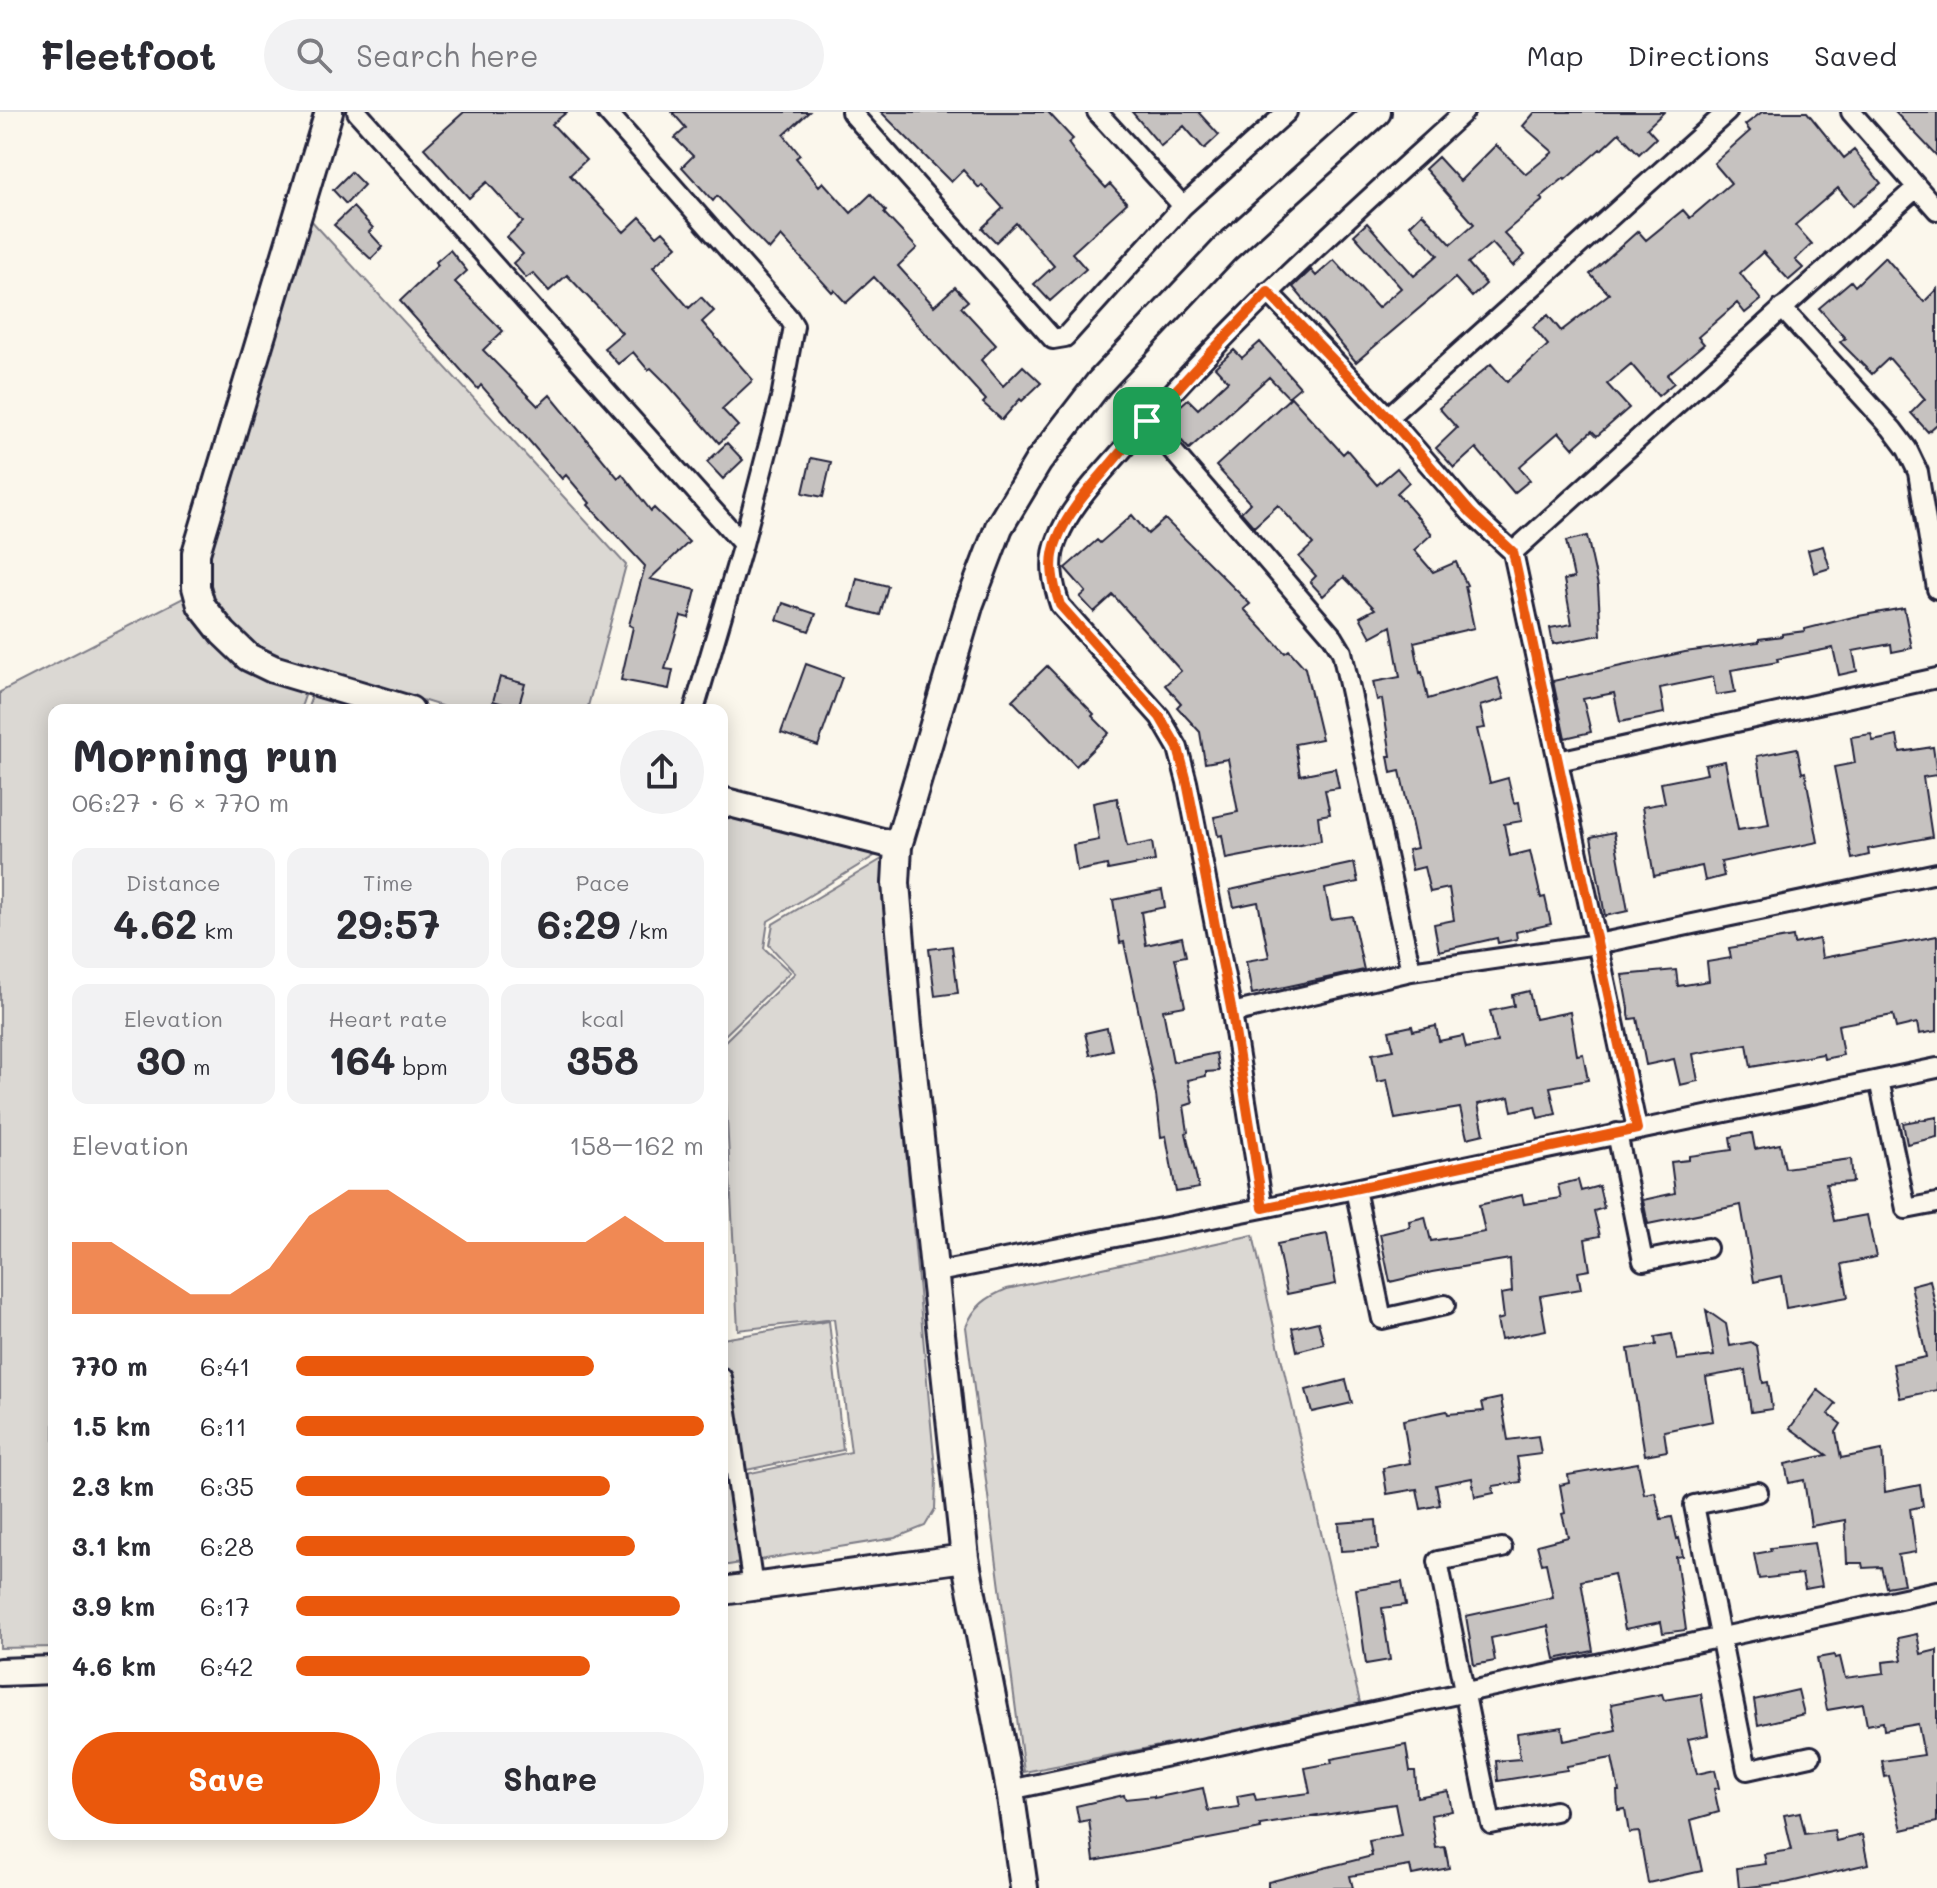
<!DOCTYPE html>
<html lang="en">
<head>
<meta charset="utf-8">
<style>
	body { margin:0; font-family:Mali,sans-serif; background:#f2f2f3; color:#2b2b33; height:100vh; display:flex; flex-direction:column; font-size:30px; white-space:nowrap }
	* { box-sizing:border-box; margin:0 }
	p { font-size:26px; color:#7c7c81 }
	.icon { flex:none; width:44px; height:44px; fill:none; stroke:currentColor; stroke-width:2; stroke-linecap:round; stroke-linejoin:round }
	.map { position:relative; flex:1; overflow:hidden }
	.panel { position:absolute; left:48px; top:592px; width:680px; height:1136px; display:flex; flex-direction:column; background:#fff; border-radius:16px; box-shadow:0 4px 20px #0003 }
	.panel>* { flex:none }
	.pin { position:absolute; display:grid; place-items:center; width:68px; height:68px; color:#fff; margin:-34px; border-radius:16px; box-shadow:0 4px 12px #0006 }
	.round { display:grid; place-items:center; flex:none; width:84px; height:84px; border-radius:42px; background:#f2f2f3 }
	.summary { display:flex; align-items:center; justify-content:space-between; height:136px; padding:0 24px }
	h1 { font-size:44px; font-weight:800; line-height:60px }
	.stats { display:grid; grid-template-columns:repeat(3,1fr); gap:12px; height:136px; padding:8px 24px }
	.stats div { display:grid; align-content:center; border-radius:16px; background:#f2f2f3; text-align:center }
	.stats b { font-size:40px; font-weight:800 }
	.stats small { font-size:22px; font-weight:400 }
	.stats p { font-size:22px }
	.chart { height:224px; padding:16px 24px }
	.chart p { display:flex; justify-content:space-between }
	.chart svg { width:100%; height:144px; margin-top:8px; fill:#ea580c; opacity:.7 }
	.primary-button { display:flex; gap:16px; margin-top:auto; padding:16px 24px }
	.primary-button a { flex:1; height:92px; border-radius:48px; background:#ea580c; color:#fff; font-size:32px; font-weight:800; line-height:92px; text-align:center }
	.primary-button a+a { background:#f2f2f3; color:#2b2b33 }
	ul { padding:0 24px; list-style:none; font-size:26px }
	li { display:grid; grid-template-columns:128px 96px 1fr; align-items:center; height:60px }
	li i { height:20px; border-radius:10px; background:#ea580c }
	header { display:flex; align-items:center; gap:48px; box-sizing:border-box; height:112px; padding:0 40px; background:#fff; border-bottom:2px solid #e1e1e2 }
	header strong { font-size:38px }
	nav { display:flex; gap:44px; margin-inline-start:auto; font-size:28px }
	.search { width:560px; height:72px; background:#f2f2f3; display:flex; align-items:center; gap:20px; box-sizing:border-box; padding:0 28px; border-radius:44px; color:#7c7c81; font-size:30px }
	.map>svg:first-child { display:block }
</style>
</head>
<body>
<header>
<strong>Fleetfoot</strong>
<div class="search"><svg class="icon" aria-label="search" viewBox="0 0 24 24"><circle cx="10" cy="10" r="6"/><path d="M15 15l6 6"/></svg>Search here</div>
<nav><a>Map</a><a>Directions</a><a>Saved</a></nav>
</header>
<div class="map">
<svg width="1937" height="1776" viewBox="0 0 1937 1776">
	<rect width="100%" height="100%" fill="#fbf7ec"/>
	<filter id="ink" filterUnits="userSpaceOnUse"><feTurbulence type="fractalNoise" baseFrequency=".0125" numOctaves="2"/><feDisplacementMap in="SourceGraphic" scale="16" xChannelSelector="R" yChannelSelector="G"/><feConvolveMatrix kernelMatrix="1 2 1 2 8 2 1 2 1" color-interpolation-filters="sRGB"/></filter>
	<g filter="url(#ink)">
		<!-- green -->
		<path fill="#dbd8d3" stroke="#7e7d87" stroke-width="2" d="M309,106l317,347 -39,145h-133l-139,-43 -15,43h-246v937l-54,1v-956l207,-106v-31z
			M313,581l65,17h-71z
			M722,696l157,45 -111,68 -4,27 26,24 -68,66z
			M882,747v27l54,593 -1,30 -10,17 -30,12 -173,28v-87l129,-27 -17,-133 -96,11 -15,-287 72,-70 -26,-28 4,-21z
			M1253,1123l108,472 -337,65 -58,-445c8,-21 21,-30 41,-38z
			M829,1209l14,129 -121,25v-136z"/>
		<!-- building -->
		<path fill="#c6c2c0" stroke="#22223b" stroke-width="2" d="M464,0h103l-15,12 34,36 -16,15 54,57 16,-15 17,19 6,-5 14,15 -24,21 36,41 12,-11 13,14 -12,11 51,58 -31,29 16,17 -19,17 -50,-57 -18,-18 -3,2 -15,-18 -15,12 -14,-16 18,-15 -55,-58 -18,16 -16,-18 -7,5 -13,-15 10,-9 -16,-17 16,-15 -36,-40 -18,16 -45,-50z
			M672,0h137l-25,23 16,20 -4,3 23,28 4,-4 28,31 20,-19 15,17 -2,2 33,35 -19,18 36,40 21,-19 13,14 -7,6 35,38 -15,15 22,26 20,-20 18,17 -19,18 -2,-2 -18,21 -19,-17 3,-3 -112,-123 -28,26 -12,-13 -2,2 -51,-56 -12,14 -52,-54 -4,5 -31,-34 11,-11 -18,-18 11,-10z
			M881,0h167l25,27 -5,4 14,19 24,26 4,-4 17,19 -55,50 14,16 -36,32 -16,-17 20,-18 -38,-43 -20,19 -14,-14 21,-20 -21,-23 -3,3 -16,-18 -12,12z
			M1132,0h68l-1,1 20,22 -15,14 -20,-23 -23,20z
			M1535,0h129l-17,16 9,10 -17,16 -20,-21 -18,17 -1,-1 -35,31 -1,-2 -24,20 3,2 -39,33 21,22 -12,11 -21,-23 -24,20 18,21 -14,13 -17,-19 -99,84 -63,-75 18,-17 5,6 18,-16 44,48 23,-20 -47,-53 13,-12 47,53 24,-21 -28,-30 12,-12 29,31 23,-20 -49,-55 13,-12 22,24 36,-36 30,29 27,-22 -30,-26z
			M1762,0h45l37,46 10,-8 27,33 -28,23 -15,-18 -43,37 17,19 -17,16 8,8 -14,12 -26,-28 -23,21 21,27 -16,13 -8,-10 -39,34 6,7 -37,31 7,8 -16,13 -27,-32 -24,20 22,24 -32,28 -5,-5 -19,17 -14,-16 -40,35 11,13 -16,13 -38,-45 -22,20 -18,-20 21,-20 -18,-20 52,-44 16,18 41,-37 -15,-18 15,-12 13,16 48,-37 -19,-20 48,-43 8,9 37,-30 7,8 41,-35 -17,-20 36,-32 -5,-6z
			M1895,0h42v44z
			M351,60l13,13 -18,19 -13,-14z
			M353,95l20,21 -4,4 14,15 -12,12 -37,-34z
			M450,138l17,21 -12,11 48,49 -20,19 55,56 12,-11 68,83 4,-4 29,37 3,-3 35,34 -39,37 46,11 -7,28 -8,-2 -16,53 8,1 -4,19 -48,-9 12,-53 -4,-2 16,-59 -57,-61 2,-2 -24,-28 -4,4 -81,-94 -3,4 -9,-10 -69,-78 38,-36 -2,-3z
			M1885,145l39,45 13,-13v135l-9,8 -17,-19 14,-14 -36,-41 -17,16 -32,-32 5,-4 -26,-30 32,-27 4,5z
			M1260,230l40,45 -12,10 -19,-20 -80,72 -16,-18 7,-7 -9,-10 17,-15 10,10 30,-28 -13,-14 19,-17 8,8z
			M1291,285l52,57 4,-4 30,35 20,-17 12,14 -12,11 35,41 -18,16 19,22 23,-10 3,7 8,16 -2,1 9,42 -60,14 6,31 2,-1 6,27 70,-21 6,21 -24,7 5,22 -8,1 13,54 18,-5 6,25 5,-1 3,19 -18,3 6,32 20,-5 11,47 4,-1 6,27 -35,8 1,7 -19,4 -1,-5 -58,13 -5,-27 20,-4 -5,-32 -19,4 -6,-25 -12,3 -4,-20 9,-2 -17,-77 -9,2 -3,-17h3l-9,-57 -5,1 -4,-18 27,-5 -9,-51 -20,11 -11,-20 15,-8 -31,-32 -21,19 -13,-14 6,-6 -17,-19 14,-13 -35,-39 -24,22 -13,-15 9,-9 -34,-37z
			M727,331l16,17 -20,19 -16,-17z
			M811,346l20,4 -8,35 -20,-4z
			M1132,403l16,19 17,-15 85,85 -6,5 41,44 4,-3 16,18 17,71 -27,5 5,31 35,-7 4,20 -14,2 5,24 -12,2 3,25 -95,18 -4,-24 -4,1 -4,-19 24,-5 -10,-53 -23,4 -5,-31 -23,-25 4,-4 -16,-18 16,-14 -68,-76 -19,17 -14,-15 6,-5 -21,-24 32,-28 3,3z
			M1587,424l11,50 3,49 -48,9 -3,-16 22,-4 -8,-44 10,-2 -8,-37z
			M1823,434l7,22 -16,5 -6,-23z
			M857,466l31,8 -8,29 -30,-8z
			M783,491l33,11 -7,17 -32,-11z
			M1904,496l8,40 -20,4 -1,-8 -38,7 4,20 -18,4 -6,-27 -56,11 1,3 -47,8 4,22 -19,3 -3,-18 -53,11 4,25 -44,9 -6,-29 -31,6 8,33 -26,6 -12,-57 132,-29 74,-10v-3l23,-3v-2l23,-3v-2l48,-12z
			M806,552l36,13 -24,69 -37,-13z
			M1047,554l47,48 -2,2 17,17 -33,33 -64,-66z
			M500,565l25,7 -7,24 -25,-7z
			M1871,622l2,7 24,-5 3,16 33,-5 4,28 -14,2 9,60 -64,12 1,6 -17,4 -18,-92 21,-4 -4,-26z
			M1797,636l5,25 3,-1 13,70 -97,20 3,14 -19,5 -3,-15 -48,10 -12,-69 23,-4 -4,-20 46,-9 -2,-9 20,-4 13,69 31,-5 -12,-69z
			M1117,686l10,49 25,-5 3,19 -47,9 -1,-5 -30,6 -4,-26 26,-5 -6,-37z
			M1614,720l14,79 -23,5 -14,-79z
			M1354,751l4,19 -33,7 6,30 21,-3 12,54 -112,24 -6,-33 23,-4 -11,-55 -24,5 -4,-17z
			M1162,778l3,17 -24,5 5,33 36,-8 4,19 -11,2 10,48 -22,4 10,52 43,-9 3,18 -13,1v4l-18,4 5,23 -9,3 4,26 -2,1 13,55 -23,4 -10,-56 -5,1 -5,-42 -32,-153 -4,1 -7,-43z
			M1937,824v95l-18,3 -2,-11 -21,5 -3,-13 -55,10 5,30 -19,4 -1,-5 -72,13 -4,-23 -54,10 5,27 -18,4 -6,-26 -28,6 -9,-47 -7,1 -8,-44 54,-5 2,16 31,-5 -2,-19 24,-4 -2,-10 64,-11 1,7 25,-5 3,19z
			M952,834l6,47 -23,3 -6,-47z
			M1529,879l6,28 35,-7 7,43 6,-1 5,26 -38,7 6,27 -18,4 -3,-12 -23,5 -3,-14 -31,7 6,30 -17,4 -7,-30 -65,11 -8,-39 -10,2 -5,-28 22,-4 -5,-19 23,-5 1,5 23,-5 3,15 24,-5 3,12 31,-6 -7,-31 24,-5 -2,-11z
			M1107,916l5,22 -22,5 -5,-22z
			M1937,1005v20l-30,7 -4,-21z
			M1752,1021l3,16 25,-5 5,24 66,-9 2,23 -27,2 8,37 33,-6 9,42 -34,7 6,33 -62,11 -5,-32 -27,6 -13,-77 -93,19 -5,-24 32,-7 -4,-31 18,-2v-4l43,-6 -2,-13z
			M1578,1068l3,11 18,-5 5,22 -10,3 6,25 -15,3 5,31 -12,2 3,17 -41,7 6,34 -45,9 -4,-19 7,-2 -3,-24 11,-2 -2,-33 -78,13 -42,10 -10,-48 30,-7 -1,-6 16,-4 6,24 54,-9 -6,-27 43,-10 2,9 37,-6 -3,-13z
			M1327,1122l9,50 -49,10 -10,-50z
			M1930,1168l7,34v76l-37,8 -7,-34 33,-7 -15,-72z
			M1706,1198l20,14 4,22 21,-4 6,4 6,37 5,-1 4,27 -21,3 -6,-42 -39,7 7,44 -49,10 3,20 -22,4 -17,-106 28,-4 -1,-8 17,-3 5,26 37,-4z
			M1318,1210l6,22 -27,7 -5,-23z
			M1346,1268l6,23 -40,9 -6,-22z
			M1818,1278l18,14 -8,10 13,10 -5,8 5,26 41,-8 3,42 35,-7 3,21 -13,3 6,43 -18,3 6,29 -18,3 -5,-20 -18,1 -1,-5h-15l-2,-43 -34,6 -7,-46 -15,3 -4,-19 42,-9 -37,-27z
			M1501,1286l7,42 30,-4 3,18 -24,3 4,25 -28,4 1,7 -19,4 -3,-19 -36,7 4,20 -19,4 -4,-20 -30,5 -4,-26 27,-5 -7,-43 44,-9 1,3 36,-3 -2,-9z
			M1638,1351l6,31 11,-2 6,27 11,-2 5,22 2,-1 4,18 -7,1 10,73 -23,3 -2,-11 -36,7 -11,-55 -33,7 12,70 -38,8 -7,-33 -57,12 4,23 -21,4 -8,-49 87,-19 -7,-34 -4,1 -5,-19 31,-8 -6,-23 3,-1 -5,-28 9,-2 -1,-8z
			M1376,1408l2,29 -37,2 -2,-28z
			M1814,1431l8,43 -17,3 -3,-15 -43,5 -5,-25 17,-3 -1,-3z
			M1402,1470l4,23 -24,3 8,52 -24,4 -10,-75z
			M1917,1522l4,20 16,-4v172l-35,8 -13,-54 -4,1 -3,-16 42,-6 -6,-31 -34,6 -1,-8 -16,3 -4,-21 -36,6 -10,-52 17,-3 1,3 5,-1 5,21 39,-5 -1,-11 19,-2 -4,-22z
			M1798,1578l6,24 -46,11 -4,-25z
			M1662,1582l2,6 37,-6 7,41 -20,4 9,35 18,-4 4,18 -5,1 5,23 -28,8 11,51 -54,12 -9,-51 -10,1 -4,-24 -7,1 -1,-19h2l-7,-33 -45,8v4l-69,11 -2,-20 24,-2 -3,-26 45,-6 2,14 52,-11 -5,-26z
			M1406,1633l4,26h5l2,26 31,-6 4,20 -21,4 5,33 9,-1 4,21 -37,7 -2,-9 -60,10 3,12h-85v-6l104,-26 -3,-15 32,-6 -6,-31 -135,21 1,4 -167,32 -5,-41 -10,2 -3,-16 48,-11 1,4 29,-3v2l49,-10 5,23 31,-4 -2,-11 17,-3 2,7 54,-7 -5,-25 27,-5 -1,-4z
			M1800,1700l5,22 29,-4 2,11 26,-6 6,29 -82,19 -47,5 -2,-20 29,-4 -2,-10 28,-4 -8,-35z"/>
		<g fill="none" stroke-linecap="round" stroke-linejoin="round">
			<!-- street casing -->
			<g stroke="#22223b" stroke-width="24">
				<path id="street" d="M357,0l386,432
					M607,0l182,206 5,8 -13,72 -38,146 -49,166
					M851,0l202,227 12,-2 118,-131 104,-94
					M1097,0l86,94
					M1851,0l86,98
					M1268,180l120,125 83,96 42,39 124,577
					M1782,196l110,121 15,20 11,23 19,117
					M1388,305l339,-305
					M1147,309l186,216 9,15 69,319
					M1513,440l403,-364
					M1558,649l379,-83
					M1232,901l179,-42 186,-27 340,-71
					M1879,968l27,129 31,-6
					M1617,1021l26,128 64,-13
					M1355,1077l27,130 63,-14
					M1263,1096l-31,-195 -45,-231 -9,-34 -18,-31 -100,-112c-7,-21 -12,-43 -3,-65 14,-37 47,-68 72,-98 101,-120 219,-224 335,-330
					M933,1161l330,-65 674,-140
					M722,1266l31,209
					M1758,1380l-64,13 53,265 64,-14
					M1502,1436l-64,13 53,263 64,-13
					M1010,1678l927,-199"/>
			</g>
			<!-- secondary casing -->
			<g stroke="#22223b" stroke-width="32">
				<path id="secondary" d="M329,0l-133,441v34l5,18 22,28 25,24 25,12 137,41
					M722,689l176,45
					M722,1479l243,-33
					M0,1560l54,-2
					M1024,1776l-14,-98 -45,-232 -57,-532 -12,-143 2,-37 72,-243 29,-76 39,-65 61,-79 126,-134 152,-137"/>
			</g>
			<!-- street -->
			<use href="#street" stroke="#fbf7ec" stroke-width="18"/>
			<!-- secondary -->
			<use href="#secondary" stroke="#fbf7ec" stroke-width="26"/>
		</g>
	</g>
	<g fill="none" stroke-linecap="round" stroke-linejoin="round" filter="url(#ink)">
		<!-- route casing -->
		<g stroke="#fff" stroke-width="16">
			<path id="route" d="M1268,180l120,125 83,96 42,39 124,577 -374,79 -31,-195 -45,-231 -9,-34 -18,-31 -100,-112c-7,-21 -12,-43 -3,-65 12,-31 37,-56 57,-80 49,-58 102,-113 154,-168z"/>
		</g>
		<!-- route -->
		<use href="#route" stroke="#ea580c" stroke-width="10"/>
	</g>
</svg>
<div class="pin" style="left:1147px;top:309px;background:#1e9e55"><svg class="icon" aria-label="arrive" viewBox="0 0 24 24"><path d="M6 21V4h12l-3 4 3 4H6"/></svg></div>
<section class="panel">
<div class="summary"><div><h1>Morning run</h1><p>06:27 · 6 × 770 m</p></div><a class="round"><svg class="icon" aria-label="share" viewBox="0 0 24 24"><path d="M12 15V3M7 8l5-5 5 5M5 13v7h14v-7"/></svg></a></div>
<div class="stats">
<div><p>Distance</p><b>4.62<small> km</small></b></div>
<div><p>Time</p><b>29:57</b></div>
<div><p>Pace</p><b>6:29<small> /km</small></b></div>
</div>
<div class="stats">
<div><p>Elevation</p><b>30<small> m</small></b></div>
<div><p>Heart rate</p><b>164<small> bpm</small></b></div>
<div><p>kcal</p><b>358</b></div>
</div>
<div class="chart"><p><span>Elevation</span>158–162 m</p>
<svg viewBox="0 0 160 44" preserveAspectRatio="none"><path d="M0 44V22L10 22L20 30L30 38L40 38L50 30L60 14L70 6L80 6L90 14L100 22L110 22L120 22L130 22L140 14L150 22L160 22V44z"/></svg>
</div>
<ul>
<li><b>770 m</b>6:41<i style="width:73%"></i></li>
<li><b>1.5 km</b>6:11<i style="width:100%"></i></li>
<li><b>2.3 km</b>6:35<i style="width:77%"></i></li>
<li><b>3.1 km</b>6:28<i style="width:83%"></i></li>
<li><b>3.9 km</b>6:17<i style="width:94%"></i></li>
<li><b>4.6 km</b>6:42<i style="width:72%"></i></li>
</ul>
<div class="primary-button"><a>Save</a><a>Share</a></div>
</section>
</div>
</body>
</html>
